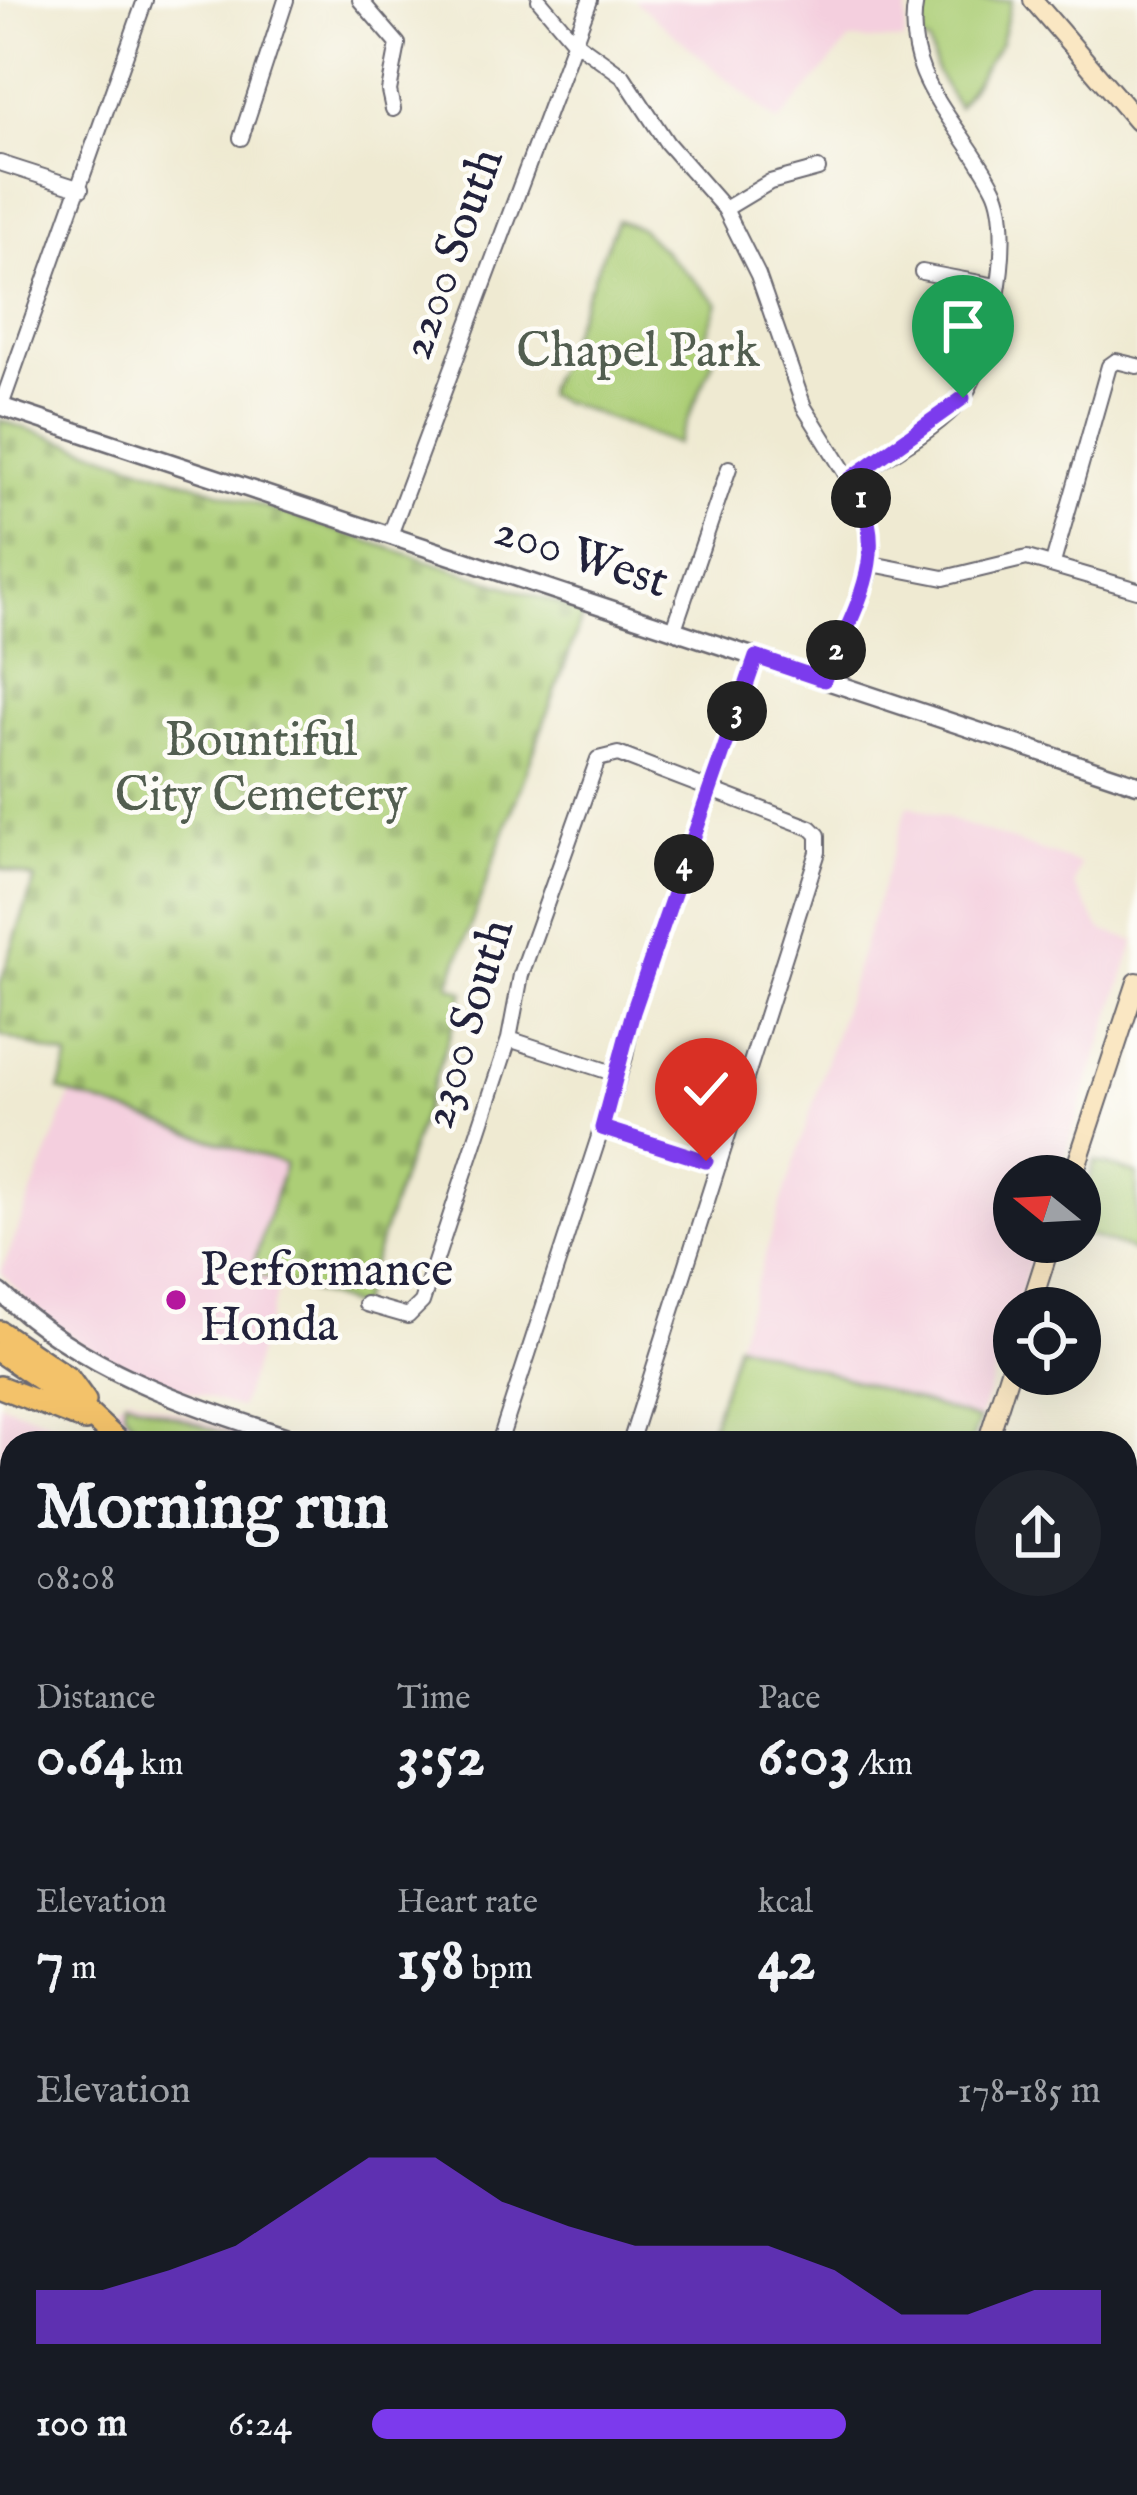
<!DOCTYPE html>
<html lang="en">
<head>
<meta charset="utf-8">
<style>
	body { margin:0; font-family:"IM FELL English",serif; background:#20242c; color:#f1f3f6; height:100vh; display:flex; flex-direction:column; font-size:45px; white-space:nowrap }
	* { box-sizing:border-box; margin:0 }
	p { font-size:39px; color:#9ea1a6 }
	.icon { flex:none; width:66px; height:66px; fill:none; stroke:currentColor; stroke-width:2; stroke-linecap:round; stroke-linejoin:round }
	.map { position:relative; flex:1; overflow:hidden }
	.panel { position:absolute; left:0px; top:1431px; width:1137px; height:1065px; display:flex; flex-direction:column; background:#171b24; border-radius:36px 36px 0 0; box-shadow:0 12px 48px #0002 }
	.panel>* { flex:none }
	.needle { width:78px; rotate:288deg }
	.buttons { position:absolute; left:993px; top:1155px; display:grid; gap:24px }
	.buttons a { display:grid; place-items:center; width:108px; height:108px; border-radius:50%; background:#171b24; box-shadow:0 12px 48px #0002; font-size:60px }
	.pin { position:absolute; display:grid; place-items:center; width:102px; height:102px; color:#fff; margin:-123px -51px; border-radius:50% 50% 50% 0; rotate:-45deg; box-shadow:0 0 12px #0007 }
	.pin .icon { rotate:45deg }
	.km { position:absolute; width:60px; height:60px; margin:-30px; border-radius:50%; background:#222; color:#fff; font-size:33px; line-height:60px; text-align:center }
	.round { display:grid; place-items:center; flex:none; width:126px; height:126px; border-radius:63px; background:#20242c }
	.summary { display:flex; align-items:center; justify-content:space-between; height:204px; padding:0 36px }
	h1 { font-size:66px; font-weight:700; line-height:90px }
	.stats { display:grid; grid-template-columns:repeat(3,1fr); gap:18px; height:204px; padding:12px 36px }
	.stats div { display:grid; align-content:center }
	.stats b { font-size:60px; font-weight:700 }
	.stats small { font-size:33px; font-weight:400 }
	.stats p { font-size:33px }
	.chart { height:336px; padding:24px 36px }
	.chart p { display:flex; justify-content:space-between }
	.chart svg { width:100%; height:216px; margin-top:12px; fill:#7c3aed; opacity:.7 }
	ul { padding:0 36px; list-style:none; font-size:39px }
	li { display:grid; grid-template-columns:192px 144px 1fr; align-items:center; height:90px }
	li i { height:30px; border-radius:15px; background:#7c3aed }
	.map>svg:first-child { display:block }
</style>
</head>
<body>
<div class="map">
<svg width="1137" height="2495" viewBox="0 0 1137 2495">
	<defs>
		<pattern id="cemetery-stones" width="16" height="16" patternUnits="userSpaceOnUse" patternTransform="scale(3)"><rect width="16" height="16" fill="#acce76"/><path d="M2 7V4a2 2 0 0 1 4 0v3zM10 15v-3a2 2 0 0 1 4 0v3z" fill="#94b167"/></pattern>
	</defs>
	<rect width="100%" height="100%" fill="#fdfcf7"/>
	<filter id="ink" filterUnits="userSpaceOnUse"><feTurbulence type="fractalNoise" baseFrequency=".00833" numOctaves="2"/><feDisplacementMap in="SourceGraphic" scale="24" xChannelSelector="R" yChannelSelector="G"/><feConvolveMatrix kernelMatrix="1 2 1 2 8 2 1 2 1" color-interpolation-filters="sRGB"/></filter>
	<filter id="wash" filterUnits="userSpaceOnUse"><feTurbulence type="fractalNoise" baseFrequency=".004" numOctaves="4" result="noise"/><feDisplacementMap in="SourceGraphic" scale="48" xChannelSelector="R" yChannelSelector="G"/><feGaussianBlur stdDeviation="2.7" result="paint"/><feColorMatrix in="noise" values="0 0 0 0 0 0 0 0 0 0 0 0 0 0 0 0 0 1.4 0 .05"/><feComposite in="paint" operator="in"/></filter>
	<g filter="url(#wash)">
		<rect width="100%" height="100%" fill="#efead2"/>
		<!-- built -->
		<path fill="#f4cfde" d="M634,0h274l-4,41 -54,-1 -72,83z
			M908,805l172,59 -6,21 27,45 34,11 -77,235h-44v66h23l-58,178 -242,-77z
			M71,1094l215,71 -35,107 30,10 -41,126 -86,-28 -74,-37 -55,-44 -24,-27z
			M127,1395l137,48h-252v130l-12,-12v-158l64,24 19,14z
			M0,1585l12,12v651l-12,-11z
			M1125,1725l12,4v190l-12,29z
			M1125,2209l12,3v283h-856l-8,-11h852z"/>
		<!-- green -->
		<path fill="#acce76" stroke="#677858" stroke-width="3" d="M924,0h88l-11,42 -43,65 -21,-34 -8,-30 -7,-1z
			M617,220l23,8 78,75 -11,31 6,27 -36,83 -132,-49z
			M1095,1161l42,13v78l-57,-19v-24z
			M737,1343l242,77 -8,23h-265z
			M125,1399l104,36 1,8h-22l-14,-10 -14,10h-29l-27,-31z"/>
		<!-- cemetery -->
		<path fill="url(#cemetery-stones)" stroke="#677858" stroke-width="3" d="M0,420l584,192 -135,373 15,7 -106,315 -107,-35 34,-108 -226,-74 10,-32 -69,-23v-51l35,-105 -35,-11z"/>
	</g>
	<g filter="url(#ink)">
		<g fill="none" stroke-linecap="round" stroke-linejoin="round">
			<!-- minor casing -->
			<g stroke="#6a6870" stroke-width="18">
				<path id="minor" d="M360,0l38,44 -9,47 4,18
					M539,0l34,40 50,36 44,67 58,66 33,66 46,132 60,96 8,38 -2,31 -46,108
					M241,138l45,-138
					M0,163l81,26
					M725,209l45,-27 48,-13
					M922,272l74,14
					M1,406l144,-406
					M850,479c34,-22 77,-43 106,-73 34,-35 61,-174 38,-218 -32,-64 -94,-109 -78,-188
					M390,535l200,-535
					M1053,563l56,-197 7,-5 21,5
					M872,564l72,14 83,-20 110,32
					M674,629l55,-161
					M509,1039l110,36
					M601,1128l118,37
					M366,1304l42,12 14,-14 87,-263 12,-64 77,-216 20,-5 193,74 7,7v17l-188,591
					M499,1443l126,-386 8,-44 123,-356
					M0,1573l12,12
					M1125,1695l12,-36
					M1125,2199l12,4"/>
			</g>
			<!-- tertiary casing -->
			<g stroke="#6a6870" stroke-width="21">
				<path id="tertiary" d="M0,406l1137,378
					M0,1292c89,83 193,114 306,151
					M1125,1707l12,4
					M0,2250l12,10
					M251,2484l13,11"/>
			</g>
			<!-- secondary casing -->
			<g stroke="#6a6870" stroke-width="22">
				<path id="secondary" d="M1033,0l104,121
					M1073,1176l64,-194
					M1030,1308l21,-66
					M987,1443l27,-85"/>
			</g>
			<!-- primary casing -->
			<g stroke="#6a6870" stroke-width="26">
				<path id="primary" d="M0,1332l69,47 16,22
					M0,1352l80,54 40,37
					M0,1387l85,33
					M1023,2484l9,11
					M654,2495v-11
					M677,2495l1,-11"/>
			</g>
			<!-- motorway casing -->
			<g stroke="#6a6870" stroke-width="28">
				<path id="motorway" d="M0,2313l12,11
					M0,2371l12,14
					M117,2484l11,11
					M196,2484l13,11"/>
			</g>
			<!-- minor -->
			<use href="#minor" stroke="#fff" stroke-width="14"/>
			<!-- tertiary -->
			<use href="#tertiary" stroke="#fff" stroke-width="16"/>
			<!-- secondary -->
			<use href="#secondary" stroke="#fae7c3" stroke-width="18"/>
			<!-- primary -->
			<use href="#primary" stroke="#f3c26a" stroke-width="21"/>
			<!-- motorway -->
			<use href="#motorway" stroke="#f3c26a" stroke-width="24"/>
		</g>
	</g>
	<g fill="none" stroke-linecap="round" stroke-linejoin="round" filter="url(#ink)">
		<!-- route casing -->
		<g stroke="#fff" stroke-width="24">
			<path id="route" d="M706,1161l-104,-33 31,-116 123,-355 68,23c28,-68 73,-130 26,-201l113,-81"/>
		</g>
		<!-- route -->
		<use href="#route" stroke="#7c3aed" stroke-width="15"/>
	</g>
	<!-- markers -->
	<circle fill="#b5179e" stroke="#fdfcf7" stroke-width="4.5" cx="176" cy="1300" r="12"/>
	<g text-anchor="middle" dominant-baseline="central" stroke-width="9" stroke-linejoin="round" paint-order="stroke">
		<!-- street labels -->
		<g font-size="48" fill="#22223b" stroke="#fdfcf7">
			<text transform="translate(453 254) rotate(-70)">2200 South</text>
			<text transform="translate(581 557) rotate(18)">200 West</text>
			<text transform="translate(469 1024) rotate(-73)">2300 South</text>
		</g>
		<!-- park labels -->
		<g font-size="48" fill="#525e50" stroke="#fdfcf7">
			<text x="638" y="353">Chapel Park</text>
			<text x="261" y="742">Bountiful<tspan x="261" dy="55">City Cemetery</tspan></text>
		</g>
		<!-- poi labels -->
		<g font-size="48" fill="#22223b" stroke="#fdfcf7" text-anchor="start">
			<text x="200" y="1272">Performance<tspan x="200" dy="55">Honda</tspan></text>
		</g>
	</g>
</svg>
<div class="buttons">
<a><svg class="needle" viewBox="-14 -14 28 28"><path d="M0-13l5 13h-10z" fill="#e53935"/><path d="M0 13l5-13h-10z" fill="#9ea1a6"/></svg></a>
<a><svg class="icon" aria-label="locate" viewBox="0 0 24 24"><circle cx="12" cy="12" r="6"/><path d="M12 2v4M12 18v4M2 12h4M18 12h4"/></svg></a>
</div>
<div class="pin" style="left:963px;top:398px;background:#1e9e55"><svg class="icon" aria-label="arrive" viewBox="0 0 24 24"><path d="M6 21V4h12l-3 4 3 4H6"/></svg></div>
<div class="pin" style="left:706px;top:1161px;background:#d93025"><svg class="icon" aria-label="check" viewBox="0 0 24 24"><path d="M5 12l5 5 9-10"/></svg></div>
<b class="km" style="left:861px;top:498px">1</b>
<b class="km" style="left:836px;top:650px">2</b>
<b class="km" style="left:737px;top:711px">3</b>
<b class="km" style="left:684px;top:864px">4</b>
<section class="panel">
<div class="summary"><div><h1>Morning run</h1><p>08:08</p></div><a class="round"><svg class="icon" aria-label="share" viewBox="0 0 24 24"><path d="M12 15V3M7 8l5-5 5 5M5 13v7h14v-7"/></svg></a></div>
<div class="stats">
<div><p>Distance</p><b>0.64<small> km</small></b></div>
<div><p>Time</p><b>3:52</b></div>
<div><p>Pace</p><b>6:03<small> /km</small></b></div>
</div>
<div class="stats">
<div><p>Elevation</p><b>7<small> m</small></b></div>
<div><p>Heart rate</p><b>158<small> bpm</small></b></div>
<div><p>kcal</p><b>42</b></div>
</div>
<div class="chart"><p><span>Elevation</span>178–185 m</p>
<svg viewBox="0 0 160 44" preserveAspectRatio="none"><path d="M0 44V33L10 33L20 29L30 24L40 15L50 6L60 6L70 15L80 20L90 24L100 24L110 24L120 29L130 38L140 38L150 33L160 33V44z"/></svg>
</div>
<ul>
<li><b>100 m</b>6:24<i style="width:65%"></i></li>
</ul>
</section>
</div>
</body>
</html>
